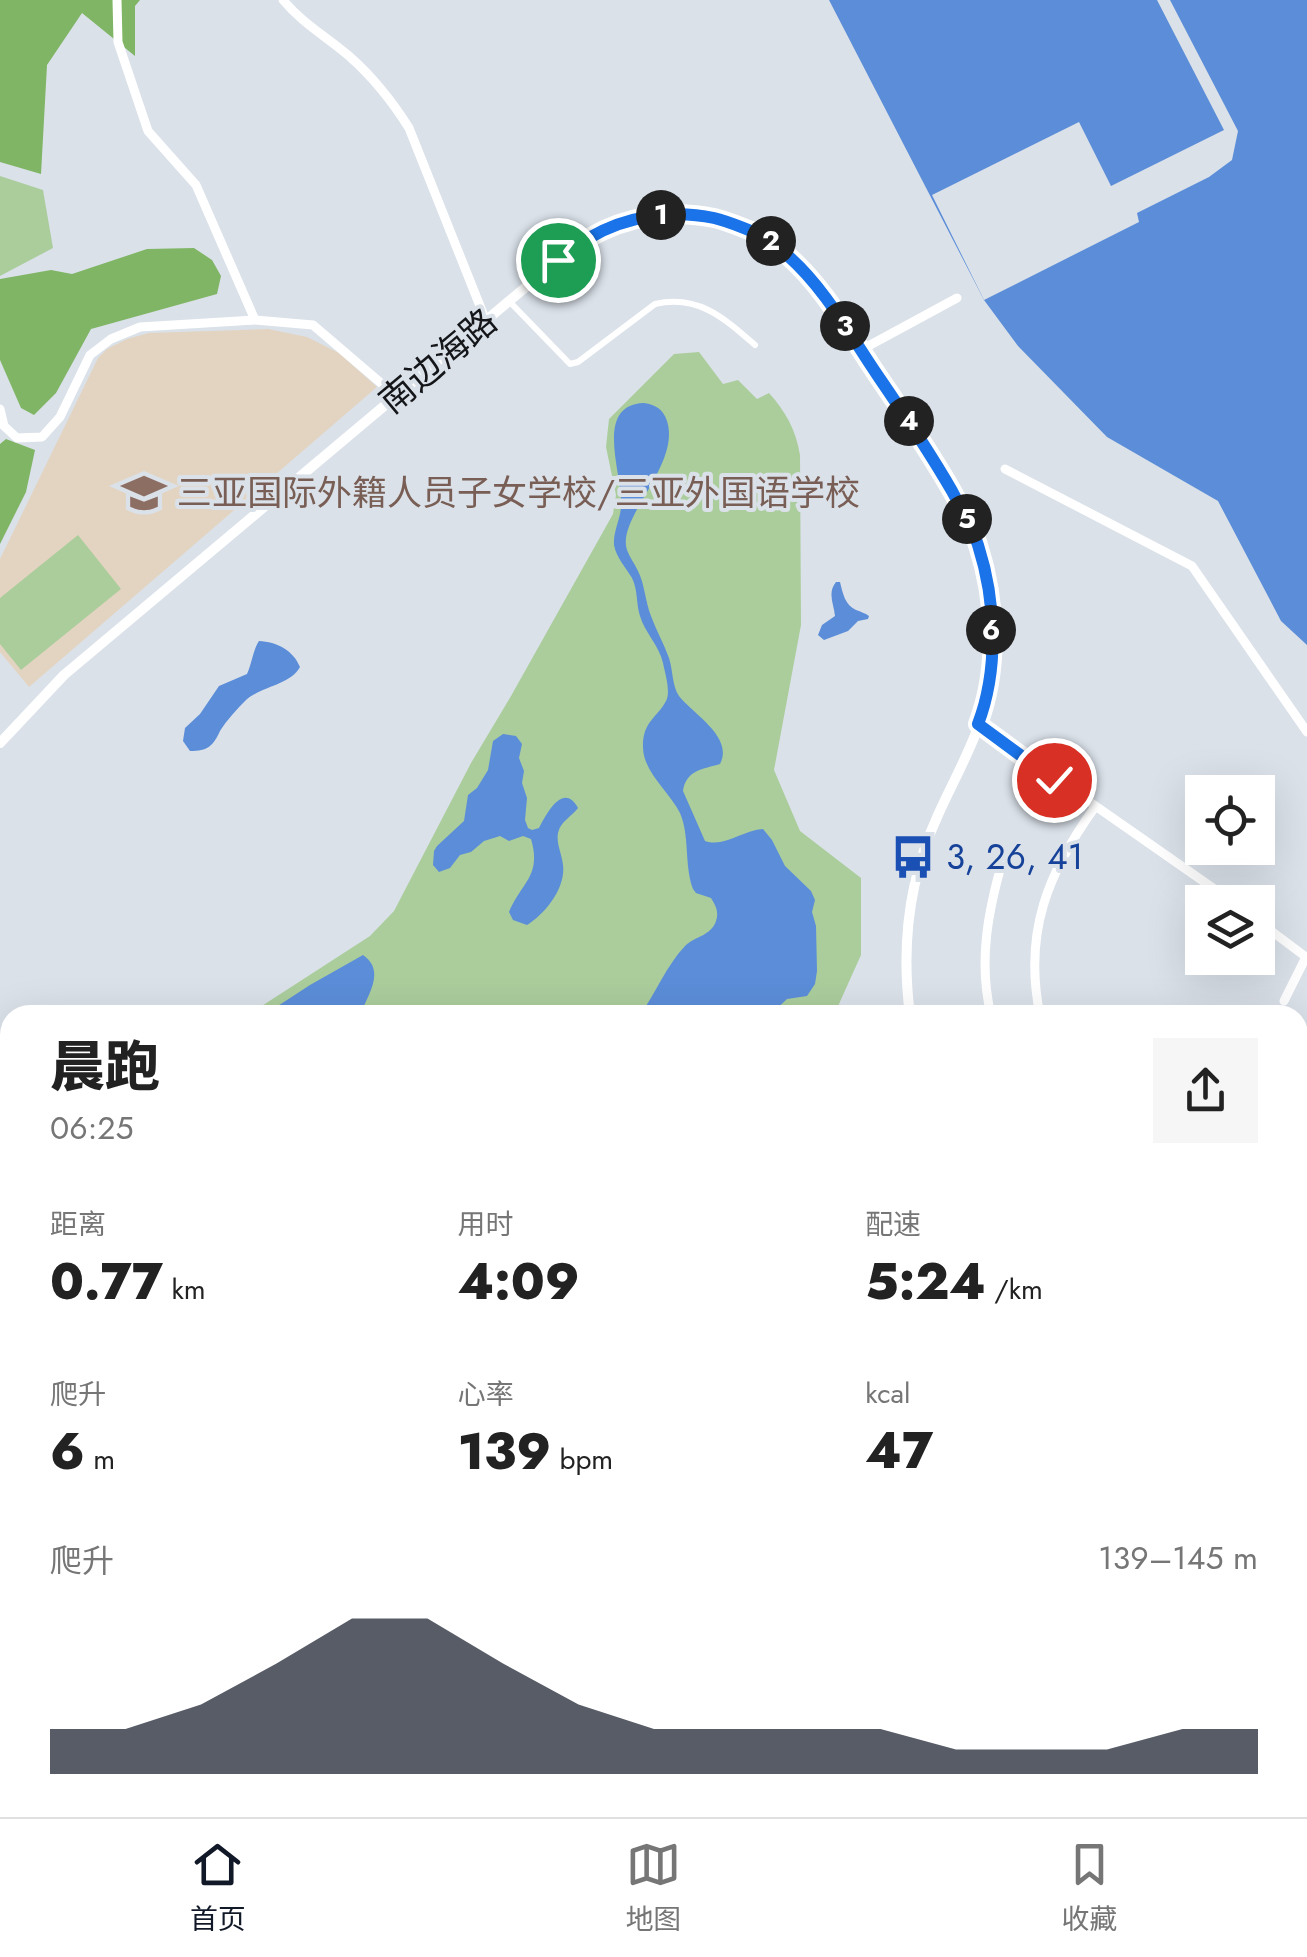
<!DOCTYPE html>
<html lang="zh">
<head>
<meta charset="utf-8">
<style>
	body { margin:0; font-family:Jost,"Noto Sans SC",sans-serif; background:#f6f6f6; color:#222; height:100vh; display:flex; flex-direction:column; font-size:38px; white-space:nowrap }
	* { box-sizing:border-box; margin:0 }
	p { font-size:32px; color:#767676 }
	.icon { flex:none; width:55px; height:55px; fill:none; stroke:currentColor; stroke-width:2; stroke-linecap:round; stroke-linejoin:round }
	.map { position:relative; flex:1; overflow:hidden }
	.panel { position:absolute; left:0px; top:1005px; width:1308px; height:812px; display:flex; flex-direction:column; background:#fff; border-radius:30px 30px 0 0; box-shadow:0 10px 40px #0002 }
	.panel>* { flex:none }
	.tools { position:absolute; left:1185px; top:775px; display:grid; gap:20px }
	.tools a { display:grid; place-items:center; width:90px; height:90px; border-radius:0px; background:#fff; box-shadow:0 10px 40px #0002; font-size:50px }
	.pin { position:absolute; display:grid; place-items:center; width:85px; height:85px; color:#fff; margin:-42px; border:5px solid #fff; border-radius:50%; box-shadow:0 2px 10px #0007 }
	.km { position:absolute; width:50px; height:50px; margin:-25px; border-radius:50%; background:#222; color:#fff; font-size:28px; line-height:50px; text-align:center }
	.round { display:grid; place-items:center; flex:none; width:105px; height:105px; border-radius:0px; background:#f6f6f6 }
	.headline { display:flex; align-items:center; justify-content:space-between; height:170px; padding:0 50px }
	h1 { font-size:55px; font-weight:800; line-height:75px }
	.stats { display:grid; grid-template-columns:repeat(3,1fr); gap:15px; height:170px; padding:10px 50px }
	.stats div { display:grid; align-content:center }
	.stats b { font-size:50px; font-weight:800 }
	.stats small { font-size:28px; font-weight:400 }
	.stats p { font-size:28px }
	.chart { height:280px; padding:20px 50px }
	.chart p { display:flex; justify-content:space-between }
	.chart svg { width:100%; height:180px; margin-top:10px; fill:#111827; opacity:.7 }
	.tabs { display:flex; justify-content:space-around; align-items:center; height:140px; border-top:2px solid #e0e0e0; background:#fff; font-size:28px; color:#767676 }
	.tabs a { display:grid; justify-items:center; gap:5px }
	.tabs .selected { color:#111827 }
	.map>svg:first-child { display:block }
</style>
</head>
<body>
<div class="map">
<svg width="1307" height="1817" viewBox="0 0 1307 1817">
	<rect width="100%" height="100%" fill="#dae1e9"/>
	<!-- education -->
	<path fill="#e3d4c1" d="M268,329l39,8 32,16 38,34 -348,300 -29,-35v-93l98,-201 9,-9 20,-10 22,-6z"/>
	<!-- green -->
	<path fill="#abcd9c" d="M0,176l43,14 10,58 -53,28z
		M699,352l24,32 15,-4 19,19 12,-6c17,19 27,37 31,62l1,170 -27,145 26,61 61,47v77l-27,60h-586l122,-79 24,-25 77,-148 40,-67 102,-182 3,-19 -10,-48 3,-28 65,-65z
		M78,535l43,54 -100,81 -21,-26v-46z
		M10,1149v259l-10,-2v-254z
		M199,1808h523l-1,9h-523z"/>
	<!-- forest -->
	<path fill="#7fb564" d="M0,0h140l-5,6v50l-53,-43 -35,52 -6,109 -41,-12z
		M194,248l18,12 9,16 -4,18 -126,35 -35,64 -22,22 -13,-7 -21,-48v-81l51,-9 21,4 75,-25z
		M6,439l29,11 -9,42 -26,52v-100z"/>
	<!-- water -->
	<path fill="#5b8dd8" d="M829,0h478v645l-26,-24 -63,-120 -111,-64 -89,-91 -34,-46z
		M644,403c12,2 19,6 23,18 14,44 -51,97 -40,129 3,8 8,14 11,21 7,14 7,30 13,45 5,14 13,28 18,42 4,12 3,28 10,38 14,18 55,41 41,68 -17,5 -34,6 -37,27l22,50c19,7 38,-11 58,-12l9,11 13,26 26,25 4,9 -3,12 4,14 1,45 -2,13 -8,12 -20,3 -17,16h-130c16,-22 26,-49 45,-69 10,-10 26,-10 31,-25 3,-9 0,-15 -5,-23l-15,-5 -3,-4c-9,-24 -3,-53 -13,-76 -11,-22 -36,-40 -37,-65 -1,-26 14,-30 23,-47 5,-9 -1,-28 -3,-38 -4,-18 -18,-30 -23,-47 -4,-13 -2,-26 -8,-38 -6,-10 -16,-21 -18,-33 -1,-13 6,-25 7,-38 3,-30 -29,-102 23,-104z
		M836,582h4c3,12 5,23 16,28 5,2 9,3 13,6l-1,3 -10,2 -10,10 -24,9 -6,-5 4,-10 13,-9c-1,-12 -8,-23 1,-34z
		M259,641c18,1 34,9 41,26 -10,18 -38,19 -54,33 -8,8 -20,21 -26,31 -7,15 -12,20 -30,20l-7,-10 2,-13 15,-14 19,-28 28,-12c5,-11 6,-24 12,-33z
		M503,734l13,2 6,8 -3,14 5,13 -2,12 5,15 -2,22 3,8 4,2 7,-2c7,-13 24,-47 39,-20 -6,8 -18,14 -20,25 -2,11 4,21 5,32 3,23 -18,49 -36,60l-14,-5 -4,-8c12,-29 33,-36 22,-73l-8,-3 -14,5 -9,-5 -16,5 -13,11 -11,3 -10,13 -11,4 -6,-7 1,-14 3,-5 27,-25 4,-26 9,-7 11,-18 5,-29z
		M363,955c23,16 5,39 -3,60h-96l46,-30z"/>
	<!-- pier -->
	<path fill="#dae1e9" d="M1157,0h13l68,131 -6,29 -23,17 -72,36 2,9 -155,78 -52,-105 147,-73 32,64 113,-56z"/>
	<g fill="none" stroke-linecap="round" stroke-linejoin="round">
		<!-- pedestrian -->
		<path stroke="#fff" stroke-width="6" d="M509,301l61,63 8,-2 77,-58c43,-10 69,14 100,41"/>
		<!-- minor -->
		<path stroke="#fff" stroke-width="9" d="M117,0l1,42 30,89 48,54 59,135
			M283,0c19,23 44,37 66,56 24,21 43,45 60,72l77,193
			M861,350l96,-52
			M0,409l4,17 13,12 25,-1 18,-20 30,-62 21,-16 29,-12 115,-7 58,5 83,71
			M1005,469l187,97 115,166
			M978,724l255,178
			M1258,921l48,36 -22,44
			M991,1015c-13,-53 -3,-104 12,-156
			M1040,1015c-17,-82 8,-143 55,-208
			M829,1817l5,-9"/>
		<!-- tertiary -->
		<path stroke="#fff" stroke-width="10" d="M0,743l64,-68 494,-415c11,-7 20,-16 31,-22 37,-22 83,-29 125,-20 15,4 43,15 56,22 39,23 82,98 108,136 26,38 51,76 74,115 10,18 20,35 26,55 13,39 14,79 13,120 -1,53 -32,102 -53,149 -29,63 -37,131 -28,200
			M1298,1758l9,-1
			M1161,1808l4,9"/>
		<!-- secondary -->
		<path stroke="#fff" stroke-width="11" d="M1298,1342h9"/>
	</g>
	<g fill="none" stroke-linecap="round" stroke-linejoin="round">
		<!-- route casing -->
		<g stroke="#fff" stroke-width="20">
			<path id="route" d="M558,260c11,-7 20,-16 31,-22 37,-22 83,-29 125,-20 13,3 44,15 56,22 6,4 12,11 17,15 38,33 63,80 91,121 26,38 51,75 74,115 9,17 20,35 26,54 18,56 21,124 0,179l76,56"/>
		</g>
		<!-- route -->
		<use href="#route" stroke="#1a73e8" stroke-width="12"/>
	</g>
	<!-- icons -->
	<defs>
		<g id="school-bare" transform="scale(3.45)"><path d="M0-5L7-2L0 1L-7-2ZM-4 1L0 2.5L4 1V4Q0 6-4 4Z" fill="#8d6e63" stroke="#dae1e9" stroke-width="2.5" paint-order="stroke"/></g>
		<g id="bus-bare" transform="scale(3.45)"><path d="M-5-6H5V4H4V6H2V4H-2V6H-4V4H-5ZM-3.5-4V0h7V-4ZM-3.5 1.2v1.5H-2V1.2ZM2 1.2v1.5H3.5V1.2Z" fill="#1a4fb4" stroke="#dae1e9" stroke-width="2.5" paint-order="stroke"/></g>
	</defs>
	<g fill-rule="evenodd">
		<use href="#school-bare" x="144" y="493"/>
		<use href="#bus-bare" x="913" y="857"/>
	</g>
	<g text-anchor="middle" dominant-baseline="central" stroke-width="8" stroke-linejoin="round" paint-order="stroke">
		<!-- street labels -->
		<g font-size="35" fill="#141619" stroke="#dae1e9">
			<text transform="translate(438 361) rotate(-40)">南边海路</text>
		</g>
		<!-- education labels -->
		<g font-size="35" fill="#785e54" stroke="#dae1e9" text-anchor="start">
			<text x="177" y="493">三亚国际外籍人员子女学校/三亚外国语学校</text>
		</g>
		<!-- transit labels -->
		<g font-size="35" fill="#164399" stroke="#dae1e9" text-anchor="start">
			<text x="946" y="857">3, 26, 41</text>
		</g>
	</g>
</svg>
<div class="tools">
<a><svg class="icon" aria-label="locate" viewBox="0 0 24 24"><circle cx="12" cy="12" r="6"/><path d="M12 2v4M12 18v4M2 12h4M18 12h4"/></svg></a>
<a><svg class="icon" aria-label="layers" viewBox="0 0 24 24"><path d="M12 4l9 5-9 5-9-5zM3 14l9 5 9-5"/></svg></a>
</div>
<div class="pin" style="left:558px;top:260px;background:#1e9e55"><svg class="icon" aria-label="arrive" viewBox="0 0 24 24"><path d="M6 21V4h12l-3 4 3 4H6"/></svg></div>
<div class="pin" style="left:1054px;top:780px;background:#d93025"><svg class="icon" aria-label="check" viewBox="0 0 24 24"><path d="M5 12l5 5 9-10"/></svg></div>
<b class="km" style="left:661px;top:215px">1</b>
<b class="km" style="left:771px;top:241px">2</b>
<b class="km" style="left:845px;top:326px">3</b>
<b class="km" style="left:909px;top:421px">4</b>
<b class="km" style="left:967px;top:519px">5</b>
<b class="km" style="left:991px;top:630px">6</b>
<section class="panel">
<div class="headline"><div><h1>晨跑</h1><p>06:25</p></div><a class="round"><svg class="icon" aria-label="share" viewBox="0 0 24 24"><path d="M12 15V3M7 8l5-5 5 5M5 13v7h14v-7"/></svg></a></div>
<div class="stats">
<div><p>距离</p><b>0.77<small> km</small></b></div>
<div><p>用时</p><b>4:09</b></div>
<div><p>配速</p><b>5:24<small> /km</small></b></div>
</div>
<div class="stats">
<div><p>爬升</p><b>6<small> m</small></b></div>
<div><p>心率</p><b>139<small> bpm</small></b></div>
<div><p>kcal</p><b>47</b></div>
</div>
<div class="chart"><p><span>爬升</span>139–145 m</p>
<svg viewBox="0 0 160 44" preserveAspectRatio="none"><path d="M0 44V33L10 33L20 27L30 17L40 6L50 6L60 17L70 27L80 33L90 33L100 33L110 33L120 38L130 38L140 38L150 33L160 33V44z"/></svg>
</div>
</section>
</div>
<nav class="tabs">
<a class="selected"><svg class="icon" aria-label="home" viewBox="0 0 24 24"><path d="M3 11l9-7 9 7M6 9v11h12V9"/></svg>首页</a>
<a><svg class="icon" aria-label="map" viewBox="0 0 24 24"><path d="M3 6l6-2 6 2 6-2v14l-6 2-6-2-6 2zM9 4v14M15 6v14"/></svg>地图</a>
<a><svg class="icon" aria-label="saved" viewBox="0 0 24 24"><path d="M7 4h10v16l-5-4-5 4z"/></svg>收藏</a>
</nav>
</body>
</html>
